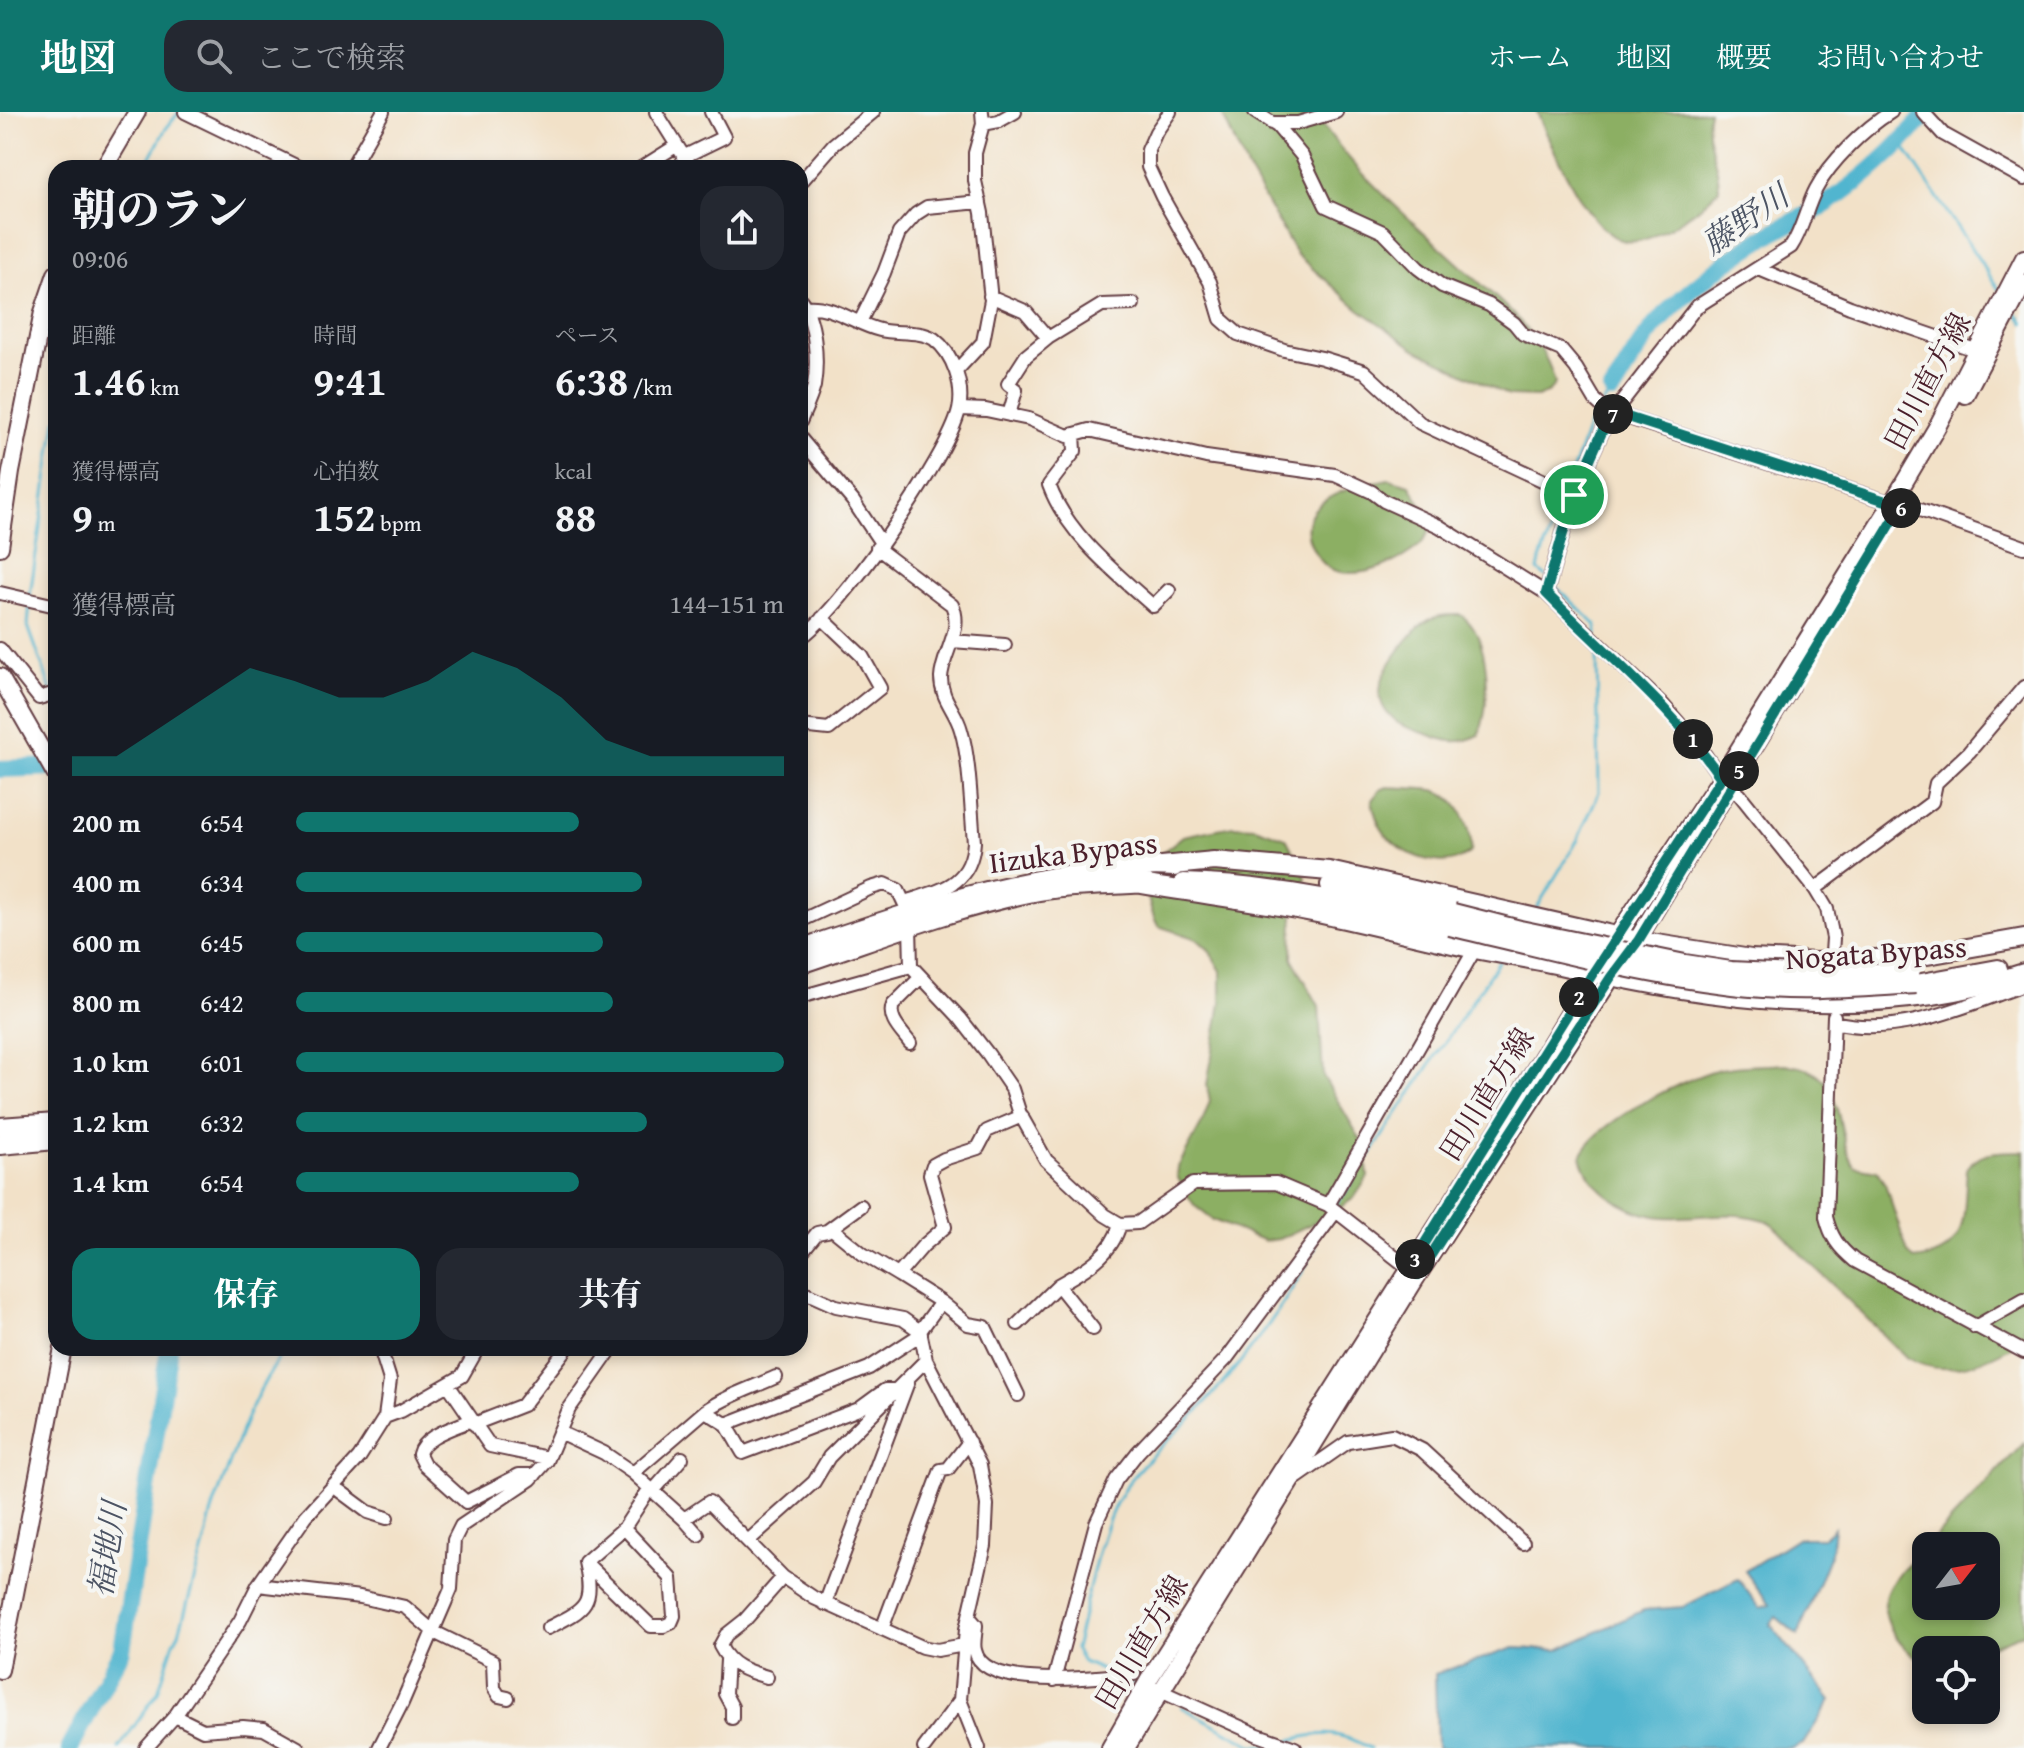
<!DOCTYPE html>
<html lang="ja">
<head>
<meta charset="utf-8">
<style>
	body { margin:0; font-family:"Gentium Book Plus","Noto Serif JP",serif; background:#242831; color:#f1f3f6; height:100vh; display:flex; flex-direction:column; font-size:30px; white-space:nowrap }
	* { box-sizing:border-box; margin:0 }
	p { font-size:26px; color:#9ea1a6 }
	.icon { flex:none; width:44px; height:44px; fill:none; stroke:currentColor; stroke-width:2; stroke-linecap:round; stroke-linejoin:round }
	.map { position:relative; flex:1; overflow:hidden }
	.side { position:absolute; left:48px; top:48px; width:760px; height:1196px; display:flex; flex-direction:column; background:#171b24; border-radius:24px; box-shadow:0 4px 12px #0003 }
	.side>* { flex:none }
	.needle { width:52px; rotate:59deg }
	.fabs { position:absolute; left:1912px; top:1420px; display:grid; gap:16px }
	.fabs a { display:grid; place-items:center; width:88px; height:88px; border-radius:16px; background:#171b24; box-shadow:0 4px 12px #0003; font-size:40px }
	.pin { position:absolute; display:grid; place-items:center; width:68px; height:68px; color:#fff; margin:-34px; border:4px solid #fff; border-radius:50%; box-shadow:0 2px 8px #0007 }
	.km { position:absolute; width:40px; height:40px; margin:-20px; border-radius:50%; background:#222; color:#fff; font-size:22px; line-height:40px; text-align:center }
	.round { display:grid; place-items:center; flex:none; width:84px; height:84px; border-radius:24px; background:#242831 }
	.head { display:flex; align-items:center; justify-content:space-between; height:136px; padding:0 24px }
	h1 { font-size:44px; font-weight:800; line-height:60px }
	.figures { display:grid; grid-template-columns:repeat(3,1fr); gap:12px; height:136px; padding:8px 24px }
	.figures div { display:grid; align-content:center }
	.figures b { font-size:40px; font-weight:800 }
	.figures small { font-size:22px; font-weight:400 }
	.figures p { font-size:22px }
	.chart { height:224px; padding:16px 24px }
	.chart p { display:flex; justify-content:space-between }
	.chart svg { width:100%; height:144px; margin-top:8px; fill:#0f766e; opacity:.7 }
	.cta { display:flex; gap:16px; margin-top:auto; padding:16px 24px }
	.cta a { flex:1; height:92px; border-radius:24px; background:#0f766e; color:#fff; font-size:32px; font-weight:800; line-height:92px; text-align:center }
	.cta a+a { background:#242831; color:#f1f3f6 }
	ul { padding:0 24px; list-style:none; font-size:26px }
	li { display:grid; grid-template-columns:128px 96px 1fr; align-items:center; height:60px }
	li i { height:20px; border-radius:10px; background:#0f766e }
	header { display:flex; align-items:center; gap:48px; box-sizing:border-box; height:112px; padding:0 40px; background:#0f766e; color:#fff }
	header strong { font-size:38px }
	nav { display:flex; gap:44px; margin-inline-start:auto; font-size:28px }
	.search { width:560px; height:72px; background:#242831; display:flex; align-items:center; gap:20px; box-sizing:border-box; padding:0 28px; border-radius:24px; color:#9ea1a6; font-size:30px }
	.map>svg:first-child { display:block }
</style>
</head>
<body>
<header>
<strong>地図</strong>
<div class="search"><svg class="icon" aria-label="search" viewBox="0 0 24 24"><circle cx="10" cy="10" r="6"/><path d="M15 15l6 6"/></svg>ここで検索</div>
<nav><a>ホーム</a><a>地図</a><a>概要</a><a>お問い合わせ</a></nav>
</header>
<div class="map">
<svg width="2024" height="1636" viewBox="0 0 2024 1636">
	<rect width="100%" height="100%" fill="#f6f6f2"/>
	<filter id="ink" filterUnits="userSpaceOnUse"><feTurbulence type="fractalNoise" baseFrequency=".0125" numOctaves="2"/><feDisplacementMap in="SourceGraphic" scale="16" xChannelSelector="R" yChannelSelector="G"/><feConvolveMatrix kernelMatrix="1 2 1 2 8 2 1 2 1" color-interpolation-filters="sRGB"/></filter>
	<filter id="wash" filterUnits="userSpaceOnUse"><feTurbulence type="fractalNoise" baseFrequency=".006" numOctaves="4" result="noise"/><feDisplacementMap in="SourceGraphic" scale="32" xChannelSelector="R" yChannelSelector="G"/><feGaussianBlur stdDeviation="1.8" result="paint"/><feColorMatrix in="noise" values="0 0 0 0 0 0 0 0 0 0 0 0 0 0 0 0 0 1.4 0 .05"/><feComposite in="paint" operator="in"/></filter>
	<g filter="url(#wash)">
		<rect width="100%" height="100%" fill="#f2e1c8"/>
		<!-- forest -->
		<path fill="#8caf63" stroke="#6b6747" stroke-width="2" d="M1221,0h94c35,58 97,109 147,155 36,33 82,67 93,117l-6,8 -12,5 -28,-1 -94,-47 -56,-40 -62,-54 -49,-85z
			M1537,0h172c-7,24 11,51 10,77 -14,16 -29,27 -48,38 -13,7 -29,17 -46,14 -38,-8 -73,-96 -88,-129z
			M1389,367l21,6 23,39c-4,7 -8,16 -13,21 -20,17 -53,32 -80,27 -12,-2 -21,-12 -27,-23 -25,-50 42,-63 76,-70z
			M1461,503c31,22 30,88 18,120 -20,10 -32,7 -52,-1 -9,-3 -21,-6 -29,-11 -32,-23 -15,-51 2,-74 9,-11 18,-24 31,-30 9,-5 21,-4 30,-4z
			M1387,675c15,1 31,1 46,3 26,5 40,39 38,62 -26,20 -64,6 -85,-17 -8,-10 -12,-22 -14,-35l8,-10z
			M1233,714l22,1 31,11 20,39 -13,38 -1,43 27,48 4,70 42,71 3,30 -14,21 -26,18 -49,23 -14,2 -52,-21 -18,-14 -9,-13 -9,-17 1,-9 24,-44 8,-22 -3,-16 14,-82v-32l-12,-21 -12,-11 -39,-13c-11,-21 -13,-40 -9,-63l34,-27z
			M1785,952c8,2 17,3 25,6 35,15 26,71 45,97l22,4 8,13 23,69 6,7c57,-5 49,-47 53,-91 11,-21 37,-17 57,-18v188c-36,22 -78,42 -117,19 -35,-35 -70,-69 -105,-103 -11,-11 -26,-33 -41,-36 -56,-15 -99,18 -153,-24 -13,-10 -23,-22 -27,-39 13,-33 101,-76 135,-86 21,-5 47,-4 69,-6z
			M2024,1331v190l-42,17h-56v11c-24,-6 -51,-46 -38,-71 7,-16 26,-30 38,-42v58h60v-60h-59z"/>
		<!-- water -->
		<path fill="#51b5cf" stroke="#4e6a7d" stroke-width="2" d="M1834,1416l-3,24 -33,83 -22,-18 -6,7 61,76 -28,44 -11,4h-355l-2,-74 79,-26 44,2 86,-40 39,-3 55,-28 22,29 10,-3 -25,-34 52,-33h26z"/>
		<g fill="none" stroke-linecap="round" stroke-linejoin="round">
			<!-- stream -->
			<path stroke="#51b5cf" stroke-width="3" d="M1901,31l99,148
				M145,56l20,-38 14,-18
				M2017,201l7,10
				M1603,292l9,-13
				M1566,376l23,-63 9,-15
				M1545,464l-7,-6 2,-10 24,-65
				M1553,472l43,41 1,9
				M30,483l26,-175
				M30,490l-2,24 23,64
				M1536,797l41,-68 22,-49 -2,-142
				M1335,1095l164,-246
				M1106,1560l-23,-10 -8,-13c12,-46 23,-119 48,-158 17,-28 44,-49 67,-72 49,-51 94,-109 126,-173
				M1124,1568l15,7
				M1182,1595l70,38 21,1
				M1288,1629c34,-10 50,-10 82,7
				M119,1636l39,-56 16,-50 5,-9 28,-99c2,-19 10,-36 17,-55 16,-46 32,-91 63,-131"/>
			<!-- river -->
			<path stroke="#51b5cf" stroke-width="18" d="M1612,279c15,-23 29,-51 48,-71 31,-34 86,-74 127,-95 14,-7 29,-14 42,-23 38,-25 70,-56 99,-90
				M0,657l56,-2
				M70,1636l52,-98 47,-302"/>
		</g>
	</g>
	<g filter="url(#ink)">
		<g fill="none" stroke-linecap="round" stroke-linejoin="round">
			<!-- minor casing -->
			<g stroke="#633c43" stroke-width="16">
				<path id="minor" d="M185,0l115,56
					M656,0l35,56
					M1170,0l-14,20 -8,18v17l14,30 48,85 11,37 17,15 46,16 38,8 42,13 56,52 154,72
					M1255,0l22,14 25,30 24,50 57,26 35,36 24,18 47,19 25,18 9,11 38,16 15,18 19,32 12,11 285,92 11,1 121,43
					M1923,0l20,22 81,45
					M1271,11h27l38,-11
					M983,12l16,-3 16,-9
					M683,45l41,-20 -13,-25
					M351,56l32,-56
					M641,56l35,-22
					M800,71l33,-38 40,-33
					M1759,157l91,38 134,46
					M990,184l35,15 23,27
					M800,187c16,20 18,62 14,87 -3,12 -9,24 -14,36
					M860,210l24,-49 15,-40 17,-19 11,-7 53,-5
					M957,258l26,-28 8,-42 -9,-87 -7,-32v-28l8,-29 -1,-12
					M960,297l26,1 43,9 39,17 21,-6 117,27 129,18 37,17 12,9 55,25 107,67 117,112 35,40 23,33 19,17 75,94 12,20 6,29 -1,15
					M1009,303l7,-25 -8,-6 18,-28 22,-18 54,-33 31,-1
					M1074,322l1,17 -26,34c18,49 66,87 104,121l16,-16
					M800,326l53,63 28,42
					M877,436l75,57c12,24 -10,49 -11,73 0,21 15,33 20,52 9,29 10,80 13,112 -3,44 -34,48 -69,60
					M0,481l56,13
					M1546,481l28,-98 33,-74 89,-114 95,-60c12,-18 15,-39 25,-58 14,-27 49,-61 75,-77
					M800,526c39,-25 149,-182 159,-228 5,-23 -5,-56 -25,-71 -14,-9 -38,-5 -54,-9 -25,-6 -48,-26 -74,-23
					M952,529l53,4
					M0,537l39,49 17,-5
					M800,614l29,3 51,-41 -18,-32 -40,-38
					M1815,777l117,-87 4,-19 33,-31 55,-65
					M800,809l71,-33 14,-4 13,6 9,19
					M910,814l1,40 49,52 28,36 24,35 8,25 26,46 59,55 15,9 18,-1 55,-39 83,-1 52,22 87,68
					M800,885l111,-31
					M1834,904l-8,201c5,20 12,30 29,44l169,91
					M1834,910c64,16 130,-16 190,-37
					M910,931c-8,-11 -23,-24 -17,-38l28,-28
					M1328,1093l147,-256
					M831,1116l32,26 35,21
					M800,1142l17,-21 10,-2 34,-25
					M800,1178l36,16 67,13 17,12 6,29 54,105 7,40 -2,41 -19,83 -6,71 19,48
					M941,1190l27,22 17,3 33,68
					M1018,1212l40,-39
					M1975,1215l49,-28
					M1093,1217l-35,-44c27,-15 54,-30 62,-61
					M920,1219l21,-29 -43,-27 25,-29 22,-19 -15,-53 3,-9 11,-6 34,-11 9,-17 35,-15
					M449,1274l41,60 58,12
					M705,1299c21,-15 47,-23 71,-34
					M385,1305l16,-6 61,-35 16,-28
					M471,1308c-16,8 -48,15 -52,34l5,10 42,38 53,-27h16
					M474,1312l49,-19 44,-57
					M726,1312l143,-56 52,-34
					M559,1320l45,21 29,20 51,46 25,-17 74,75 31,21 108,49 15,3 27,-5
					M633,1361l72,-62 21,13 17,29 116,-44 26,-19h11
					M1295,1367l53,-37 44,-7 30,15 101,93
					M333,1374l35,26 19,6
					M653,1379l29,-33
					M684,1407l14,16
					M624,1416l47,50 3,38 -3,7 -7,3h-13l-66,-64 39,-34 26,-40
					M748,1429l66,-59 15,-25 97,-97
					M258,1473l102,12 45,10 29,25 59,29 1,27 5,8 9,2
					M825,1492l83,-222
					M969,1505l7,8c0,7 -3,18 -1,25 8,43 128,26 159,24
					M548,1516c37,-19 47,-22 37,-66
					M882,1517l59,-159 7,-1 21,-27
					M727,1548l-2,34 7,13v11
					M767,1565c-21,-6 -37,-11 -47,-31l6,-11 19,-15 38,-43
					M1054,1568l42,-157 20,-43 22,-28 89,-94 109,-147
					M1156,1577l102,46 37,13
					M175,1604l28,14 40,-3 21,2 34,19
					M146,1636l29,-32 65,-95 18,-36 48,-69 53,-58 26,-41 5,-37 -10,-32
					M379,1636l23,-45 49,-114 3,-49 7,-14 70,-47 16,-18 22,-52 43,-61
					M924,1636l36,-48"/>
			</g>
			<!-- major casing -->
			<g stroke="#633c43" stroke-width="20">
				<path id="major" d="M104,56l33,-56
					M1965,283l59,-112
					M0,435l11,-75 32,-160 13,-38
					M0,565l56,98
					M1611,833l110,-167 171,-275 45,-76 87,-169
					M1631,838l160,-264
					M0,1558l63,-322
					M1110,1636l41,-72 345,-543 103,-168
					M1126,1636l292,-473 199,-306"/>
			</g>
			<!-- highway casing -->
			<g stroke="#633c43" stroke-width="22">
				<path id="highway" d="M1162,754l52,-5 115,10 309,70 113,18 64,3 101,-5 108,-19
					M1136,771c62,11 125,18 186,31 51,11 102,24 153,35 30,6 60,10 89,17 153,34 308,58 460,7
					M1183,771c92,2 178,22 267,43
					M1330,773l123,28
					M800,837c97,-33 192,-66 295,-78 26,-3 53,-6 79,-4
					M800,852c76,-25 150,-55 229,-71 39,-8 78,-7 117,-10
					M1916,872l82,-15
					M0,1015l56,-4
					M0,1033l56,-5"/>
			</g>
			<!-- minor -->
			<use href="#minor" stroke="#fff" stroke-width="12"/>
			<!-- major -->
			<use href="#major" stroke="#fff" stroke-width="16"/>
			<!-- highway -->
			<use href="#highway" stroke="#fff" stroke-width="18"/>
			<!-- highway-bridge casing -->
			<g stroke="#633c43" stroke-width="22" stroke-linecap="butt">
				<path id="highway-bridge" d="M1453,801l67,17 165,34 46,7 104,5 76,-6
					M1450,814c93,22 187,48 282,59 62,8 123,3 184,-1"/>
			</g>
			<!-- highway-bridge -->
			<use href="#highway-bridge" stroke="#fff" stroke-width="18"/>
		</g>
	</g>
	<g fill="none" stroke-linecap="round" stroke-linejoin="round" filter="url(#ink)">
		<!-- route casing -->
		<g stroke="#fff" stroke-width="16">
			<path id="route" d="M1615,301l277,90 11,1 -265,437 -27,36 -193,298 -8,-8 183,-294 128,-195c-49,-71 -115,-124 -175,-185l28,-98 33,-74z"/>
		</g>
		<!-- route -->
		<use href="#route" stroke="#0f766e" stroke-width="10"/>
	</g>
	<g text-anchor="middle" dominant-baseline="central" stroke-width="8" stroke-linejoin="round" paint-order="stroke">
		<!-- street labels -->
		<g font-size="30" fill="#4a1f2b" stroke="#f6f6f2">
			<text transform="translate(1927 269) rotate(-62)">田川直方線</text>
			<text transform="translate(1073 740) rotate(-7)">Iizuka Bypass</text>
			<text transform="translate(1876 840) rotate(-4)">Nogata Bypass</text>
			<text transform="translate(1486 982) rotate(-58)">田川直方線</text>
			<text transform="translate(1141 1530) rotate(-59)">田川直方線</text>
		</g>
		<!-- water labels -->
		<g font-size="32" font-style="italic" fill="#4c5464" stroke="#f6f6f2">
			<text transform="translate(1745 107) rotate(-34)">藤野川</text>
			<text transform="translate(107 1437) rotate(-81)">福地川</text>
		</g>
	</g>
</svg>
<div class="fabs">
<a><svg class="needle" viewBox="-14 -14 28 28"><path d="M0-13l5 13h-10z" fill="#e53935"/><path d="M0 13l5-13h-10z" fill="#9ea1a6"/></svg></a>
<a><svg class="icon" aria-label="locate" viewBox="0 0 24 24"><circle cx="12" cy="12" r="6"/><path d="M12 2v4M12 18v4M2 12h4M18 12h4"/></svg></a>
</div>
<div class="pin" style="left:1574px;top:383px;background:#1e9e55"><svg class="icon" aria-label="arrive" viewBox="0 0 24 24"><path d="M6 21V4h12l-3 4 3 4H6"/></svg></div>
<b class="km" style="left:1693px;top:627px">1</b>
<b class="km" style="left:1579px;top:885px">2</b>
<b class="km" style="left:1415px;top:1147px">3</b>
<b class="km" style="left:1739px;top:659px">5</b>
<b class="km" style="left:1901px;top:396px">6</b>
<b class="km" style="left:1613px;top:302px">7</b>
<section class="side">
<div class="head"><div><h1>朝のラン</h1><p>09:06</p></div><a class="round"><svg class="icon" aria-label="share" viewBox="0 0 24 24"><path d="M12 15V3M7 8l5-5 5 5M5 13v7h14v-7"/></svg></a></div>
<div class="figures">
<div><p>距離</p><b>1.46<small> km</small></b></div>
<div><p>時間</p><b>9:41</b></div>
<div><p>ペース</p><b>6:38<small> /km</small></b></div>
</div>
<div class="figures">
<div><p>獲得標高</p><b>9<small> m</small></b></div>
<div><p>心拍数</p><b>152<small> bpm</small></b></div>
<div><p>kcal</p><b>88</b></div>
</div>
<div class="chart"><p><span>獲得標高</span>144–151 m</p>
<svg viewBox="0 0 160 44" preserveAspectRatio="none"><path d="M0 44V38L10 38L20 29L30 20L40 11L50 15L60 20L70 20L80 15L90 6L100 11L110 20L120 33L130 38L140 38L150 38L160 38V44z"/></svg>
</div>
<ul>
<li><b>200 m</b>6:54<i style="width:58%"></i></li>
<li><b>400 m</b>6:34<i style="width:71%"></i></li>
<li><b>600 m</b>6:45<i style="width:63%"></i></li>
<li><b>800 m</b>6:42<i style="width:65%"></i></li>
<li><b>1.0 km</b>6:01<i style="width:100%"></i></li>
<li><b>1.2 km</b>6:32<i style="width:72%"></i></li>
<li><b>1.4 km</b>6:54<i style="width:58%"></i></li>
</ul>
<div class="cta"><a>保存</a><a>共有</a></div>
</section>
</div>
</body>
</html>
